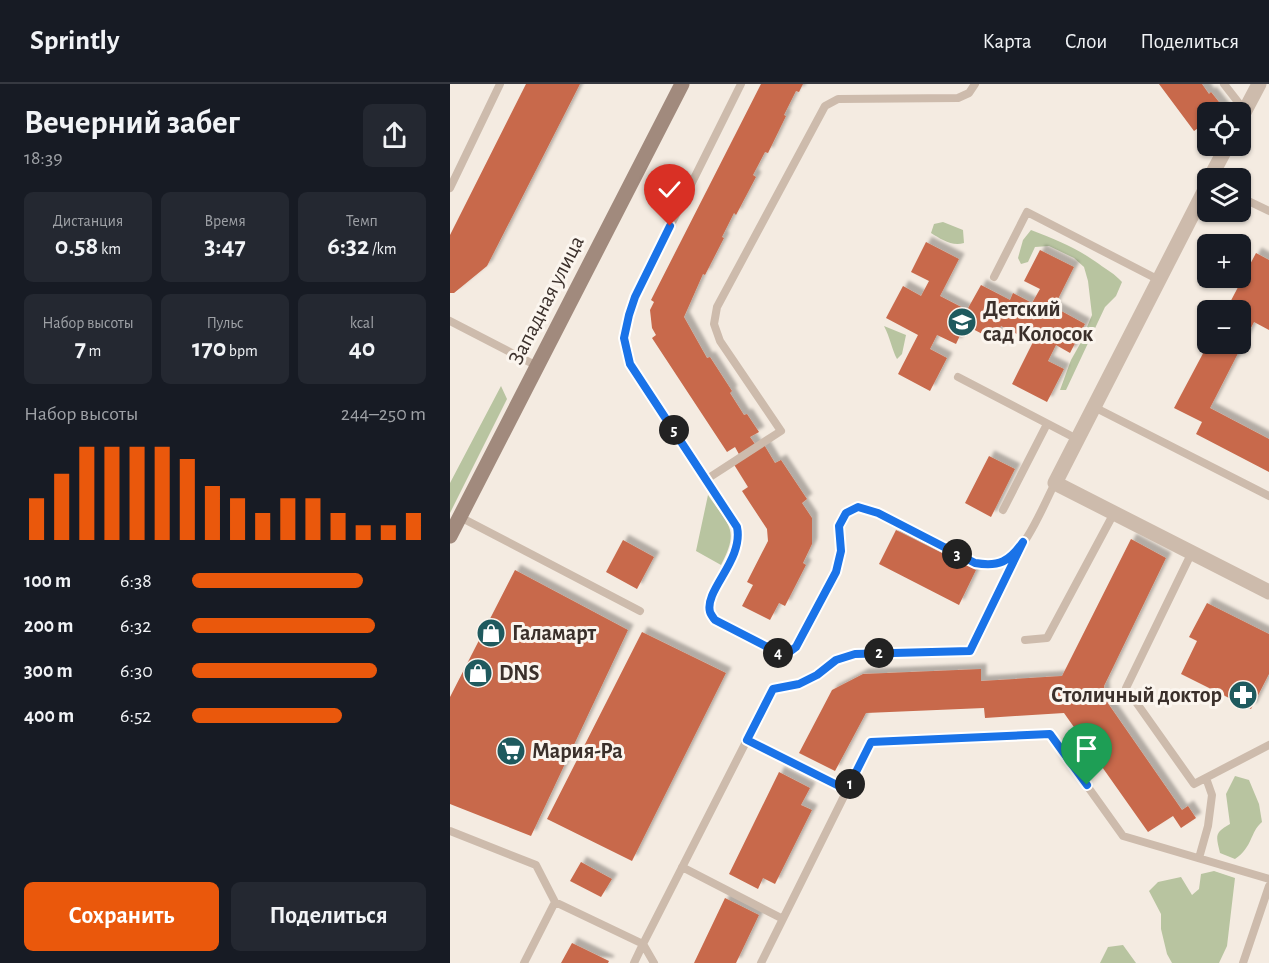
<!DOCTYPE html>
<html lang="ru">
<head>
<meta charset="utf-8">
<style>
	body { margin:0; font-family:"Alegreya Sans",sans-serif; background:#242831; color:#f1f3f6; height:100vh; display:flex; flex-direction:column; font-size:22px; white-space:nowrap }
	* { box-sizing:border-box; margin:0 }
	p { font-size:20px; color:#9ea1a6 }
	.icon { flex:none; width:33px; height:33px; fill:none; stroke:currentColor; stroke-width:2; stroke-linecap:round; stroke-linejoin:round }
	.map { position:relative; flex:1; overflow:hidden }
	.side { display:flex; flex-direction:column; background:#171b24; width:450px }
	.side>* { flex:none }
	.controls { position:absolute; left:747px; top:18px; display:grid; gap:12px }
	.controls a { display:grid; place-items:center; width:54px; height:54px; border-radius:9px; background:#171b24; box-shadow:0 2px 4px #0004; font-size:30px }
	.pin { position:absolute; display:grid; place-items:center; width:51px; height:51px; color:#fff; margin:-62px -26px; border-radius:50% 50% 50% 0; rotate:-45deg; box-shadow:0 0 6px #0007 }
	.pin .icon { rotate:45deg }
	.km { position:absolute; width:30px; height:30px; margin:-15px; border-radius:50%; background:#222; color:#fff; font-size:16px; line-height:30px; text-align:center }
	.round { display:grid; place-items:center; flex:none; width:63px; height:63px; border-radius:9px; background:#242831 }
	.head { display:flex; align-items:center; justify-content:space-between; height:102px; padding:0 24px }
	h1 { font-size:33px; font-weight:600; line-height:45px }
	.stats { display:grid; grid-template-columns:repeat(3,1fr); gap:9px; height:102px; padding:6px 24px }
	.stats div { display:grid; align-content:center; border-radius:9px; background:#242831; text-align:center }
	.stats b { font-size:26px; font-weight:600 }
	.stats small { font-size:16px; font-weight:400 }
	.stats p { font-size:16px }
	.chart { height:168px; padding:12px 24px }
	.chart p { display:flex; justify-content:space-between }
	.chart svg { width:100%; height:108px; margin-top:6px; stroke:#ea580c; stroke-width:6 }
	.primary-button { display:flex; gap:12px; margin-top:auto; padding:12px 24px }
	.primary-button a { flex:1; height:69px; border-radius:9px; background:#ea580c; color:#fff; font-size:24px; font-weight:600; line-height:69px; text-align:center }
	.primary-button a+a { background:#242831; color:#f1f3f6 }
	ul { padding:0 24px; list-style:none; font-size:20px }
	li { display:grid; grid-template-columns:96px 72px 1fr; align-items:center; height:45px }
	li i { height:15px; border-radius:8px; background:#ea580c }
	header { display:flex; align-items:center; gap:36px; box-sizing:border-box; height:84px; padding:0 30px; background:#171b24; border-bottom:2px solid #363941 }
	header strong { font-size:28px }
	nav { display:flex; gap:33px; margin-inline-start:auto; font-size:21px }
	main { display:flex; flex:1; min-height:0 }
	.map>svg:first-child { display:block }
</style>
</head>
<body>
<header>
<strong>Sprintly</strong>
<nav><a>Карта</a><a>Слои</a><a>Поделиться</a></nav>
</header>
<main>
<section class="side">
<div class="head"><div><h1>Вечерний забег</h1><p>18:39</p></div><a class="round"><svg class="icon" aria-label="share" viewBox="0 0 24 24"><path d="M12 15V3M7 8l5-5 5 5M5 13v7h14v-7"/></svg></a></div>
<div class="stats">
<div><p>Дистанция</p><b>0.58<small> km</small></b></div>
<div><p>Время</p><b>3:47</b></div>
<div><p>Темп</p><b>6:32<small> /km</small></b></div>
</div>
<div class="stats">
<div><p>Набор высоты</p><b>7<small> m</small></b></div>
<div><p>Пульс</p><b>170<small> bpm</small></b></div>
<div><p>kcal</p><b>40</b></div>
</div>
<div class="chart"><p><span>Набор высоты</span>244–250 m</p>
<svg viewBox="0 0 160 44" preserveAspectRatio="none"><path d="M5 44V27M15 44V17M25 44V6M35 44V6M45 44V6M55 44V6M65 44V11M75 44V22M85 44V27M95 44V33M105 44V27M115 44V27M125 44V33M135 44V38M145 44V38M155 44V33"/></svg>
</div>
<ul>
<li><b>100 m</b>6:38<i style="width:73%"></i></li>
<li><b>200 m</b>6:32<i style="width:78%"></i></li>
<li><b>300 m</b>6:30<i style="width:79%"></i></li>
<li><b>400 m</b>6:52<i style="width:64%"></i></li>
</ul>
<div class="primary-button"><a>Сохранить</a><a>Поделиться</a></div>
</section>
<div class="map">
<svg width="819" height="879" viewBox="0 0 819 879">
	<defs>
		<filter id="shadow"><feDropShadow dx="5.5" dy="-5.5" stdDeviation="1.5" flood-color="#0004"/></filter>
	</defs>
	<rect width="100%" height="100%" fill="#f4ebe1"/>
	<!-- green -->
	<path fill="#b8c4a0" d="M493,138l20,8 1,13c-12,4 -23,-4 -33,-10l3,-9z
		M581,146c28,11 44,17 68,34 8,6 16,10 23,18l-6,14 -11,11 -39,83h-6l11,-30 9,-16 12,-29 -4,-34 -4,-14 -10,-9 -25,-12 -14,1 -7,15 -7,2 -3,-6 5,-18z
		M434,242l22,9 -4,19 -5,5c-5,-9 -7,-22 -13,-33z
		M51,302l6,13 -57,114v-30z
		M258,411c21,31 32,34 13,70l-25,-14z
		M785,692l14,4 10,24 3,18c-12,10 -9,25 -27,37l-15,-6c-4,-17 -6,-20 10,-29l-4,-30z
		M764,787l21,7 -8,68 -8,17h-47l-5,-9 -6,-25v-15l-12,-23 9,-9 23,-5 11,18 7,-6 2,-15z
		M673,861l13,18h-36l8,-16z"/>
	<!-- building -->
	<path fill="#c8694b" filter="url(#shadow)" d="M76,0h54l-93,182 -33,27h-4v-58z
		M311,0h42l-4,8 -3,-1 -12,24 2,1 -18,37 -3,-1 -12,23 3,2 -20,38 -2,-2 -12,24 2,1 -19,37 -2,-1 -19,43 23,41 3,-1 22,34 -2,2 14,22 3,-1 12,18 -9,5 7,10 6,-4 12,20 6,-3 26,39 -5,4 10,15v26l-9,19 3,2 -21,41 -6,-3 -9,17 -28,-14 11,-21 -6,-3 21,-41 -1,-12 -25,-38 6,-4 -15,-24 8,-5 -6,-11 -8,5 -75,-114 4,-3 -4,-7 -2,-18 4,-8 -3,-2z
		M709,0h43l7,10 2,-2 16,20h-19v9l-14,10z
		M476,158l33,17 -19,37 27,14 14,-25 29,15 3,-7 19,10 8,-14 -16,-8 16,-31 34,17 -20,40 31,17 -15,29 -14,-8 -8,16 16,8 -17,33 -35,-18 21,-42 -32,-16 -7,14 -29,-15 -9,19 -19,-9 -7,14 17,9 -17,33 -32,-17 20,-39 -32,-17 17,-32 18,10 8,-15 -18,-9z
		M806,169l13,7v70l-15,-8 -44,86 59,31v33l-73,-38 6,-12 -28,-14 34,-64h32v-34h-14z
		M539,372l26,13 -24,48 -26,-14z
		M446,446l80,40 -17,35 -80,-41z
		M681,455l35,19 -62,128 1,13 77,111 6,-4 8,12 -15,10 -8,-12 -25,16 -84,-119 -79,5 -1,-10 -118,5 -31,58 -36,-18 33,-63 31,-16 118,-5v12l81,-5z
		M173,456l31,17 -17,32 -31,-17z
		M65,486l113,60 -97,206 -81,-32v-107z
		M757,519l62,31v40l-18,35 -70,-35 16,-33 -8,-4z
		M192,548l84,41 -94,188 -85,-42z
		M329,688l31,16 -9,17 11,5 -37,74 -12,-6 -5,11 -29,-15z
		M131,778l31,17 -11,18 -31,-16z
		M275,814l34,17 -23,48h-42z
		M122,859l37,18 -1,2h-47z"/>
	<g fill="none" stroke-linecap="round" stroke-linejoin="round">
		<!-- lane -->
		<path stroke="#cdbbac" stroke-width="8" d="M291,0l-106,213 -11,41 6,26 107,163c8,33 -33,63 -27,85 0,1 4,7 5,8l64,33h9l8,-6 40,-75 5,-21 -2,-25 7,-13 12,-6 20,6 97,50c10,2 18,3 28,-1 22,-9 41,-58 52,-79
			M774,0l21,27
			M0,104l50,-104
			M790,113l29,14
			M544,193l33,-65 132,68
			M0,237l87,45
			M508,293l119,62
			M644,323l175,89
			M257,395l74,-48 -61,-90 -6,-17 3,-17 108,-201 13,-7 120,-1 11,-5 6,-9
			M553,426l44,-86
			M10,433l180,94
			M742,468l-66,136 68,96 75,-39
			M575,556l22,-2 67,-125
			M297,656l100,50
			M0,747l86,34 19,37
			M749,774l9,-32 4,-31 -6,-17
			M232,783l101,52
			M193,860l11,19
			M74,879l31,-61 88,42 130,-255 26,-5 18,-9 19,-15 19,-6 115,-3 48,-97
			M184,879l9,-19
			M311,879l110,-221 179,-8 73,102 146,43
			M793,879l26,-77"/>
		<!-- street -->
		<path stroke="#cdbbac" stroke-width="15" d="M790,36l19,-36
			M760,94l17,-32
			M758,100l-153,299 214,109"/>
		<!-- secondary -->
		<path stroke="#a18a7d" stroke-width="15" d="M0,452l232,-452"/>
	</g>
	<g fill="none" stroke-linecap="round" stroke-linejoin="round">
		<!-- route casing -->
		<g stroke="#fff" stroke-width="12">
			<path id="route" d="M220,142l-35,71 -6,18 -5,23 6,26 107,163c7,33 -33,63 -27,85 0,1 4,7 5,8l64,33h9l8,-6 40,-75 5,-21 -2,-25 7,-13 12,-6 20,6 97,50c24,4 34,-1 48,-21l-53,109 -115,3 -19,6 -19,15 -18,9 -26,5 -26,51 100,50 24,-48 179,-8 37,51"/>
		</g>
		<!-- route -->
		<use href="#route" stroke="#1a73e8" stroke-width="8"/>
	</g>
	<!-- icons -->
	<defs>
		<g id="school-disc" transform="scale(1.5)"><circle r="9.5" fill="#1f5a5e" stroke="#fbf5ee"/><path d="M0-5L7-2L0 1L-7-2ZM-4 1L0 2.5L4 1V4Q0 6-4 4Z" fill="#fff"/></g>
		<g id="shop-disc" transform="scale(1.5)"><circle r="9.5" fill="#1f5a5e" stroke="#fbf5ee"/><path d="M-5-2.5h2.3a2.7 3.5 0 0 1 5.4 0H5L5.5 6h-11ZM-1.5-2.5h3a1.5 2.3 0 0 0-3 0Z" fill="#fff"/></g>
		<g id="pharmacy-disc" transform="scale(1.5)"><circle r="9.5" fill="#1f5a5e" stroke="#fbf5ee"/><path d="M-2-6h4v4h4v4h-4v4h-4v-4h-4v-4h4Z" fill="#fff"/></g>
		<g id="supermarket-disc" transform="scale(1.5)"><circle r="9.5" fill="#1f5a5e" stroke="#fbf5ee"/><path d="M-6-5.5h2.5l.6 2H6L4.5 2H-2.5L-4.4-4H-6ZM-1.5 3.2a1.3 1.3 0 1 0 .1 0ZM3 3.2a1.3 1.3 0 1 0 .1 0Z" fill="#fff"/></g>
	</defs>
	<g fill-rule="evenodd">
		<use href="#school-disc" x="512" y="238"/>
		<use href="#shop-disc" x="41" y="549"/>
		<use href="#shop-disc" x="28" y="589"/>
		<use href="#pharmacy-disc" x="793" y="611"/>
		<use href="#supermarket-disc" x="61" y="667"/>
	</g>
	<g text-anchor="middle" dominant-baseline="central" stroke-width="6" stroke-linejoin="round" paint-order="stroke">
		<!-- street labels -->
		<g font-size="22" fill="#3b302b" stroke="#fbf5ee">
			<text transform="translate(96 216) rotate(-63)">Западная улица</text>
		</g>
		<!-- poi labels -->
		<g font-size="22" font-weight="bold" fill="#3b302b" stroke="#fbf5ee" text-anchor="start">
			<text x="533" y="225">Детский<tspan x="533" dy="25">сад Колосок</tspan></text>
			<text x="62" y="549">Галамарт</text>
			<text x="49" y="589">DNS</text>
			<text x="772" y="611" text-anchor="end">Столичный доктор</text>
			<text x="82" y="667">Мария-Ра</text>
		</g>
	</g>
</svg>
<div class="controls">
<a><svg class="icon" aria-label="locate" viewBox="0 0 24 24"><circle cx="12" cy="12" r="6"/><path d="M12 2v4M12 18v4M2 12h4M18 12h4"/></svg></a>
<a><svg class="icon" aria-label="layers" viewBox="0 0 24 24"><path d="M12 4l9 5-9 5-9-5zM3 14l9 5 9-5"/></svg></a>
<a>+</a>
<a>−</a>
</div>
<div class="pin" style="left:637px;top:701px;background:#1e9e55"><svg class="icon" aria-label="arrive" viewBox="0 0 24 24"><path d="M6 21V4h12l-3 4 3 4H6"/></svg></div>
<div class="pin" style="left:220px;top:142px;background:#d93025"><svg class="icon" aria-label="check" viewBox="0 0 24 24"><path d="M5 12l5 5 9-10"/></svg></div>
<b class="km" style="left:400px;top:700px">1</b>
<b class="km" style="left:429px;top:569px">2</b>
<b class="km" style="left:507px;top:470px">3</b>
<b class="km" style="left:328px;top:569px">4</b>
<b class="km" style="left:224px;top:346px">5</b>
</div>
</main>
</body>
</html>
